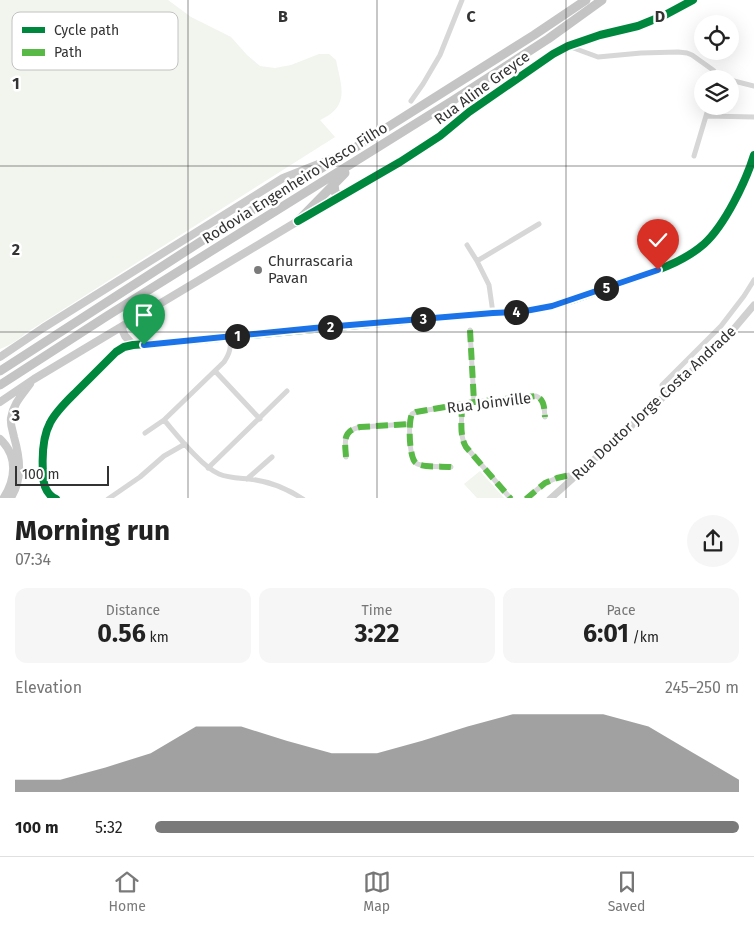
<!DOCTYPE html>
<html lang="en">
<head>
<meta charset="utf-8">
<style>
	body { margin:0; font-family:"Fira Sans",sans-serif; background:#f6f6f6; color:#222; height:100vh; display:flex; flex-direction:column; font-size:19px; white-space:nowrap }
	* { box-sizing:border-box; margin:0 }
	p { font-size:16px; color:#767676 }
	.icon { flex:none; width:28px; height:28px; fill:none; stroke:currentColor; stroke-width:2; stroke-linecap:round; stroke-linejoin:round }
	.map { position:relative; height:498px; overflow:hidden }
	.drawer { display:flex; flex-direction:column; background:#fff; flex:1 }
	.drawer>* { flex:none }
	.buttons { position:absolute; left:694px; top:15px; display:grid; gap:10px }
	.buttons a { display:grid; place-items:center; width:45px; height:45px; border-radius:50%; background:#fff; box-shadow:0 5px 20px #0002; font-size:25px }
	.scale { position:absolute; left:15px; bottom:12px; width:94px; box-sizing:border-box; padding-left:5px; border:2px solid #333; border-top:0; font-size:14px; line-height:18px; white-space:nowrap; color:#333; -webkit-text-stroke:4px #fff; paint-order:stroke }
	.pin { position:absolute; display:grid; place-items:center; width:42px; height:42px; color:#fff; margin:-51px -21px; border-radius:50% 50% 50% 0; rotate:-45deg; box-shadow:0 0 5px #0007 }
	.pin .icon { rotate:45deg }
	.km { position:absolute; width:25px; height:25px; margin:-12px; border-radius:50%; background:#222; color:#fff; font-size:14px; line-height:25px; text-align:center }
	.round { display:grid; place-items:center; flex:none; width:52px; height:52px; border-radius:26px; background:#f6f6f6 }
	.summary { display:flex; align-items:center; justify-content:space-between; height:85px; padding:0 15px }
	h1 { font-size:28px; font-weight:700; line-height:38px }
	.metrics { display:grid; grid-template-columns:repeat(3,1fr); gap:8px; height:85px; padding:5px 15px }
	.metrics div { display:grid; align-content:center; border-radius:12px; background:#f6f6f6; text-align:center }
	.metrics b { font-size:25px; font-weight:700 }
	.metrics small { font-size:14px; font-weight:400 }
	.metrics p { font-size:14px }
	.chart { height:140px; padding:10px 15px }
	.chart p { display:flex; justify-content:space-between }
	.chart svg { width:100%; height:90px; margin-top:5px; fill:#7a7a7a; opacity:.7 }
	ul { padding:0 15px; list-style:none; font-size:16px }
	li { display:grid; grid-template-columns:80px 60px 1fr; align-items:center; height:38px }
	li i { height:12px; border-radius:6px; background:#7a7a7a }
	.menu { display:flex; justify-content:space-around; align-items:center; height:70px; border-top:1px solid #e0e0e0; background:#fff; font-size:14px; color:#767676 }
	.menu a { display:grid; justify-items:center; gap:2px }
	.menu .selected { color:#7a7a7a }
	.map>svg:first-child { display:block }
</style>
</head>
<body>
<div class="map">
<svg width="754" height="499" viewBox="0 0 754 499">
	<rect width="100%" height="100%" fill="#fff"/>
	<!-- green -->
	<path fill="#f1f5ed" d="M0,0h168l23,17 40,20 16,18 13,11 15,2 16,-3 28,-11h10l7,6c5,26 15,46 -16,60l15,17 -306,194c-9,7 -18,14 -29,18z
		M480,471l24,27h-27l-13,-14z"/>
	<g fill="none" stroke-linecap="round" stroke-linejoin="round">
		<!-- street -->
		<path stroke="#d7d7d7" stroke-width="5" d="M568,46l30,11 43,-4 37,-1 9,1 5,2 21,15 3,3 1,4
			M730,80l24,6
			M411,101l12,-17 17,-29 22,-55
			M707,116l47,1
			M694,156l15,-50
			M307,216l93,-54 40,-26 29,-24 84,-58 15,-8 32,-11 38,-9 27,-11 28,-15
			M467,245l10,16 12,24 4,28
			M477,261l62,-37
			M470,330l4,72
			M215,371l45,48
			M665,396l-3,-11 59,-59 23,-30 10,-16
			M462,405c0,14 -3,30 4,42l45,52
			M164,420c13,15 38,47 55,54 9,4 20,4 30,5 20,2 37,9 54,20
			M145,433l19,-13 60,-58c6,-9 7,-14 6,-25
			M346,457c-1,-15 -4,-26 14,-30l49,-3
			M451,467c-8,-1 -29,1 -35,-4 -7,-5 -8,-41 -4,-49l4,-2 58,-10 62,-6c9,4 8,12 9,21
			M208,468l79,-77
			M247,479l25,-22
			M56,499c-11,-5 -13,-16 -13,-26 -1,-16 -1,-35 7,-50 6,-12 18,-23 27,-32 13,-13 26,-26 39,-39l8,-5 9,-2 44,-3 137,-13 179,-16c9,0 18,0 27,-1 35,-4 69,-18 102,-30 28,-9 59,-18 82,-38 21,-19 42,-63 50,-89
			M108,499l32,-22 24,-21 21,-12
			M526,499l19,-16 12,-5 21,-5"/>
		<!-- secondary -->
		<path stroke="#d0d0d0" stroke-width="7" d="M550,499l119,-107 52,-48 33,-39"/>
		<!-- primary -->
		<path stroke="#cacaca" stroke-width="8" d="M121,327l4,9 8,9
			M0,357l43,-29 240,-150 48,-19
			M0,402l34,-23 264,-158
			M0,439c18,17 16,40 3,60
			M10,499c13,-19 10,-41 4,-62 -1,-6 -4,-12 -3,-19 2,-14 11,-23 19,-34"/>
		<!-- highway -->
		<path stroke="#c4c4c4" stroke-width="9" d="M334,184l1,8 5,5
			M298,221l47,-48
			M0,371l214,-138 131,-79 189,-119 52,-35
			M0,385l107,-69 345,-215 96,-62 54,-39"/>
		<!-- quiet -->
		<path stroke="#58b947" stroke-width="6" stroke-dasharray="12 6" stroke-linecap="butt" d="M470,330l4,72
			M462,405c0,14 -3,30 4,42l45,52
			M346,457c-1,-15 -4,-26 14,-30l49,-3
			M451,467c-8,-1 -29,1 -35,-4 -7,-5 -8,-41 -4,-49l4,-2 58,-10 62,-6c9,4 8,12 9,21
			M526,499l19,-16 12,-5 22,-5"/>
		<!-- cycleway casing -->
		<g stroke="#fff" stroke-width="11">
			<path id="cycleway" d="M298,221l102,-59 40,-26 29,-24 84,-58 15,-8 32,-11 38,-9 27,-11 28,-15
				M56,499c-11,-5 -13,-16 -13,-26 -1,-16 -1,-35 7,-50 6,-12 18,-23 27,-32 13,-13 26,-26 39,-39l8,-5 9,-2 44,-3 137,-13 179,-16c9,0 18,0 27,-1 35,-4 69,-18 102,-30 28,-9 59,-18 82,-38 21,-19 42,-63 50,-89"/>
		</g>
		<!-- cycleway -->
		<use href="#cycleway" stroke="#00873e" stroke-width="8"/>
	</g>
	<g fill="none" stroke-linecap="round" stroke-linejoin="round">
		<!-- route casing -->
		<g stroke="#fff" stroke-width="10">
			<path id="route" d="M144,345l170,-17 179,-15 27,-1 32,-6 106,-36"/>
		</g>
		<!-- route -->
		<use href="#route" stroke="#1a73e8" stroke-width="6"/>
	</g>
	<!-- grid -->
	<path fill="none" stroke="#333" stroke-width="1" stroke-opacity="0.55" d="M188,0v499M377,0v499M566,0v499M0,166h754M0,332h754"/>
	<!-- markers -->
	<circle fill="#7a7a7a" stroke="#fff" stroke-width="2" cx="258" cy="270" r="5"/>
	<g text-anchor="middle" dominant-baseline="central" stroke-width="5" stroke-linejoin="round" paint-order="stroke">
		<!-- street labels -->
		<g font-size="15" fill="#333" stroke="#fff">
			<text transform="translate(482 88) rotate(-36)">Rua Aline Greyce</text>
			<text transform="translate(295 183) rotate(-32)">Rodovia Engenheiro Vasco Filho</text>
			<text transform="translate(489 403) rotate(-7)">Rua Joinville</text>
			<text transform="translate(654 403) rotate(-43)">Rua Doutor Jorge Costa Andrade</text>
		</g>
		<!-- poi labels -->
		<g font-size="15" fill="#333" stroke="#fff" text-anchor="start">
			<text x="268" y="261">Churrascaria<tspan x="268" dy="17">Pavan</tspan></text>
		</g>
	</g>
	<!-- legend -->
	<rect x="12" y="12" width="166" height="58" rx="8" fill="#fff" stroke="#c2c2c2" stroke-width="1"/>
	<rect x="22" y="27" width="23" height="6" fill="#00873e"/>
	<rect x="22" y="49" width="23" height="7" fill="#58b947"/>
	<g font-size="14" fill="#333">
		<text x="54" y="35">Cycle path</text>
		<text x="54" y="57">Path</text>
	</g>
	<g font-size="16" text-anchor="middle" font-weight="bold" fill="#333" stroke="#fff" stroke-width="5" stroke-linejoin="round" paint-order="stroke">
		<text x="283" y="22">B</text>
		<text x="471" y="22">C</text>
		<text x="660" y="22">D</text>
		<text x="16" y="89">1</text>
		<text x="16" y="255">2</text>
		<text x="16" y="421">3</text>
	</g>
</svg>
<div class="buttons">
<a><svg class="icon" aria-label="locate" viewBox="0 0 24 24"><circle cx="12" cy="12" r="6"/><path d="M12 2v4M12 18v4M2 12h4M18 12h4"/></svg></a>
<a><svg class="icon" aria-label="layers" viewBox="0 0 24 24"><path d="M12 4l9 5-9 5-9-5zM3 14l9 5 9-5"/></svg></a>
</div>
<div class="scale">100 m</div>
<div class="pin" style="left:144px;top:345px;background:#1e9e55"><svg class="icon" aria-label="arrive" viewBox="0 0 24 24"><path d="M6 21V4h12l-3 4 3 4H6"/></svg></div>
<div class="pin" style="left:658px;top:270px;background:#d93025"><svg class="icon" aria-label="check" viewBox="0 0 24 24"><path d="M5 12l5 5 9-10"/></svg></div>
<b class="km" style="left:237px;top:336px">1</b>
<b class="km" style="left:330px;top:327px">2</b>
<b class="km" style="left:423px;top:319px">3</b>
<b class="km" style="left:516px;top:312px">4</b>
<b class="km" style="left:606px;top:288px">5</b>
</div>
<section class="drawer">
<div class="summary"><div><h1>Morning run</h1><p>07:34</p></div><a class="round"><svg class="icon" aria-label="share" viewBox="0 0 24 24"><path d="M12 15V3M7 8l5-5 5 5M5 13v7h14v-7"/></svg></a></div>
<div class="metrics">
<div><p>Distance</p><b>0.56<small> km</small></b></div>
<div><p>Time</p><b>3:22</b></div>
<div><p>Pace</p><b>6:01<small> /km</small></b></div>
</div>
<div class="chart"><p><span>Elevation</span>245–250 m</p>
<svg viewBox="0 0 160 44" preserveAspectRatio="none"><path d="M0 44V38L10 38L20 32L30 25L40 12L50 12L60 19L70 25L80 25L90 19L100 12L110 6L120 6L130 6L140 12L150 25L160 38V44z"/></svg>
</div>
<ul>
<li><b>100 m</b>5:32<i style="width:100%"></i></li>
</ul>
</section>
<nav class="menu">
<a class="selected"><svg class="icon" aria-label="home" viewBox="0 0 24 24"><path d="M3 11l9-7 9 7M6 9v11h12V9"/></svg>Home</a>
<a><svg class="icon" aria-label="map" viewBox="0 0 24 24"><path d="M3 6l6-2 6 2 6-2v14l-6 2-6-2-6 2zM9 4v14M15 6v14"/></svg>Map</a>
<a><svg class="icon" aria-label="saved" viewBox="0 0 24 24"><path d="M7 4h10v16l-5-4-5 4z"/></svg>Saved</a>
</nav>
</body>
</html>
